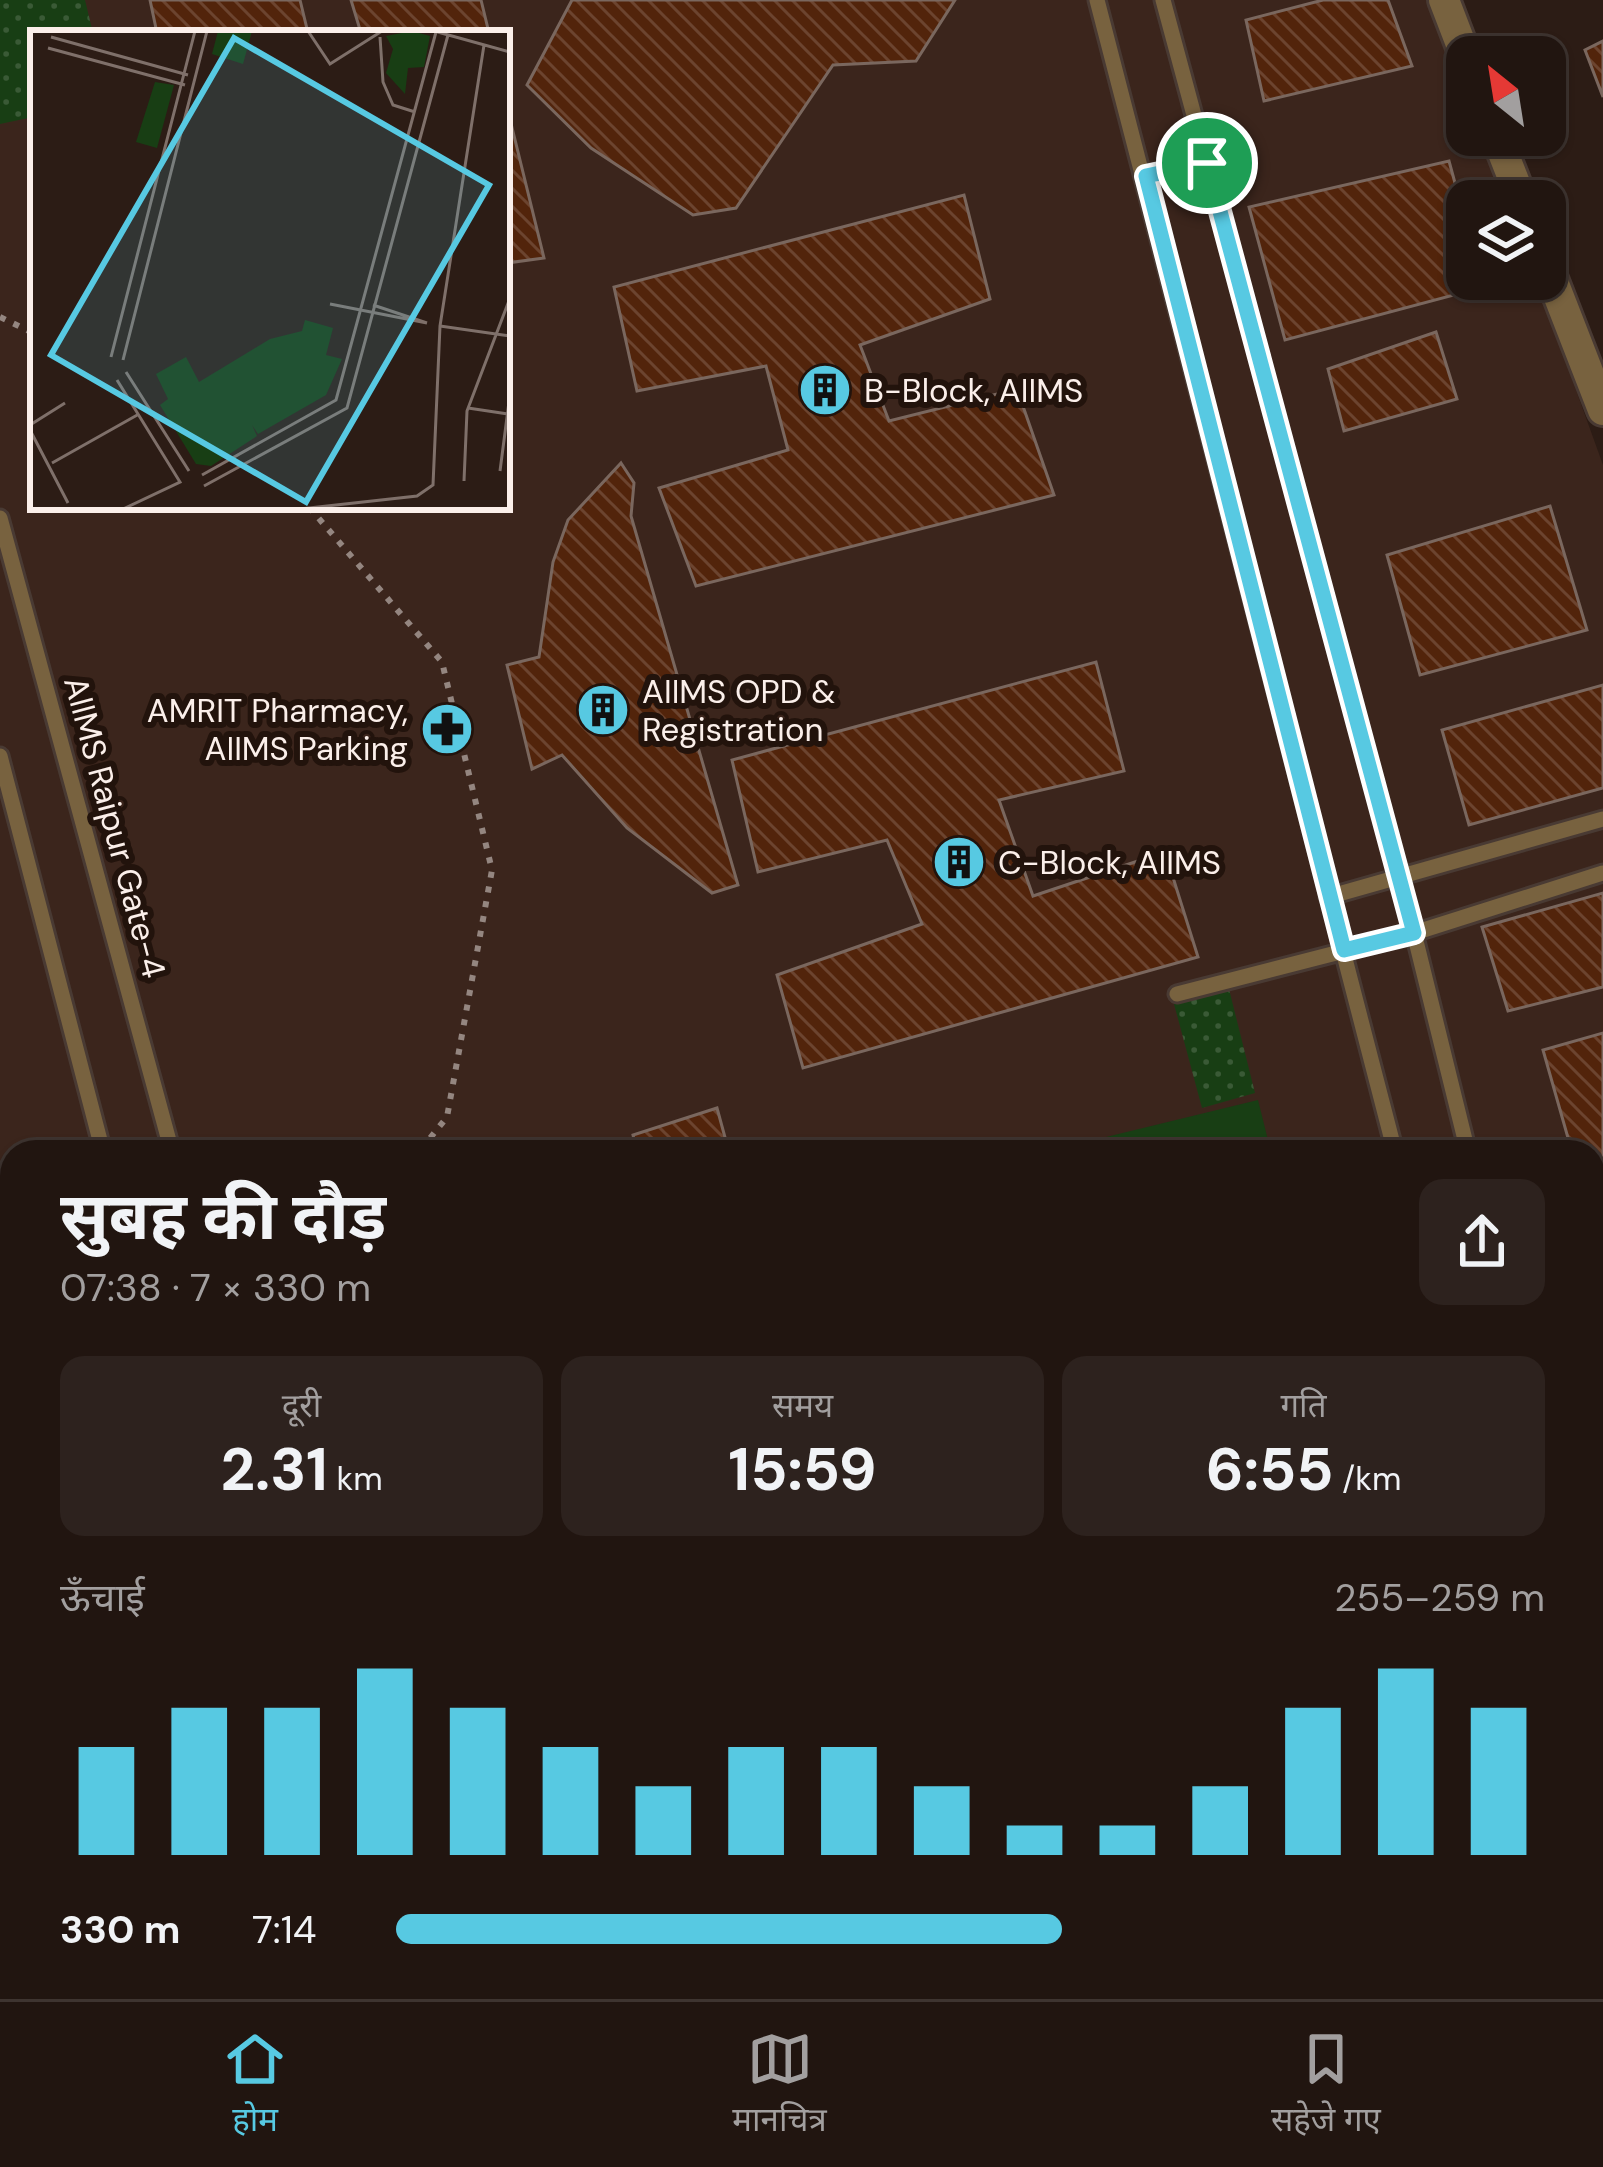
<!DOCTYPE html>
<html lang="hi">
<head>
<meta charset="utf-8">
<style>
	body { margin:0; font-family:"DM Sans","Noto Sans Devanagari",sans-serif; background:#2d221e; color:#f1f3f6; height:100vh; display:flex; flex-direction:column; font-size:45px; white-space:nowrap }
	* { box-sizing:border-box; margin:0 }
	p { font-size:39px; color:#a29f9f }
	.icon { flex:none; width:66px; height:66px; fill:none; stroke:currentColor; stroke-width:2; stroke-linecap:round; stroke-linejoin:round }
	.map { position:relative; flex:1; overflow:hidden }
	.panel { position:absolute; left:0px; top:1140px; width:1605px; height:861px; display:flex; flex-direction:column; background:#211510; border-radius:36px 36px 0 0; box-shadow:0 3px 9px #0004,0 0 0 3px #3e3430 }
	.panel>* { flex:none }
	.needle { width:78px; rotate:330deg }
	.fabs { position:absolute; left:1446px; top:36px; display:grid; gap:24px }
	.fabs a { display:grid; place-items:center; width:120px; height:120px; border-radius:24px; background:#211510; box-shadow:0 3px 9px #0004,0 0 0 3px #3e3430; font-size:60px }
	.pin { position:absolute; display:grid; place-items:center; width:102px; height:102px; color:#fff; margin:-51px; border:6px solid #fff; border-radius:50%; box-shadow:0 3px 12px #0007 }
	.round { display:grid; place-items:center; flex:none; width:126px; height:126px; border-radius:24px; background:#2d221e }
	.summary { display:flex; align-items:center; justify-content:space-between; height:204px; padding:0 60px }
	h1 { font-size:66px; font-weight:700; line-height:90px }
	.figures { display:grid; grid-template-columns:repeat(3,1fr); gap:18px; height:204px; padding:12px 60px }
	.figures div { display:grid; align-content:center; border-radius:24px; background:#2d221e; text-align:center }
	.figures b { font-size:60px; font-weight:700 }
	.figures small { font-size:33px; font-weight:400 }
	.figures p { font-size:33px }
	.chart { height:336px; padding:24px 60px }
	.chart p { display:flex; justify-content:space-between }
	.chart svg { width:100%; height:216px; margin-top:12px; stroke:#57c9e2; stroke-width:6 }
	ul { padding:0 60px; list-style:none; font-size:39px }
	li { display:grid; grid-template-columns:192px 144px 1fr; align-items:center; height:90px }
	li i { height:30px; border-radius:15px; background:#57c9e2 }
	.menu { display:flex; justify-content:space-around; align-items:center; height:168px; border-top:3px solid #3e3430; background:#211510; font-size:33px; color:#a29f9f }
	.menu a { display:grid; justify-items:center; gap:6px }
	.menu .on { color:#57c9e2 }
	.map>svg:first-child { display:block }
</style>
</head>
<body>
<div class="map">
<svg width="1603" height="1999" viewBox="0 0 1603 1999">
	<defs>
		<pattern id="grass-dots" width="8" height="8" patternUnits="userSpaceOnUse" patternTransform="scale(3)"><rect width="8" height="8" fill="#183e14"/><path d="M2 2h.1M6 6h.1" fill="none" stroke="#3a5a36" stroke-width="1.8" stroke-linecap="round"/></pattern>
		<pattern id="building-back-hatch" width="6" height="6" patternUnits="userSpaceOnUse" patternTransform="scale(3)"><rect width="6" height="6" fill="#52240b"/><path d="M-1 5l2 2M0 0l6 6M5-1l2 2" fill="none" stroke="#6c442f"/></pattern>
	</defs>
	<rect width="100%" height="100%" fill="#2c1c15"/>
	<!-- built -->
	<path fill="#3b251c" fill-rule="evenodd" d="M0,0h1434l33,90v45h16l24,66h-40v78h69l67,186v1519l-21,15h-1582zM33,33h474v474h-474zM12,1152h1581v837h-1581z"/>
	<!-- grass -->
	<path fill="url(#grass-dots)" d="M0,0h85l8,33h-60v84l-33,7z
		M1229,989l26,104 -53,15 -28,-104z"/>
	<!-- pitch -->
	<path fill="#183e14" d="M1258,1100l13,52h-178l9,-14z
		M745,1989h360l-5,10h-337z"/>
	<!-- building -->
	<path fill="url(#building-back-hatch)" stroke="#7a675e" stroke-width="3" d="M150,0h150l8,33h-151z
		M351,0h130l8,33h-128z
		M572,0h383l-39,61 -83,4 -97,143 -43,7 -102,-67 -64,-63z
		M1323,0h65l24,66 -148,35 -18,-81z
		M1603,41v56l-18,-47z
		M507,107l37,151 -37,5z
		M1449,161l18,66v52h15l2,8 -199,53 -36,-133z
		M964,195l26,104 -130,46 29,76 128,-32 37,106 -358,91 -37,-98 129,-38 -22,-84 -129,25 -23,-104z
		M1436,332l21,67 -113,32 -16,-62z
		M621,463l13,20 -3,33 107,369 -26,8 -85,-65 -65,-73 -30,14 -25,-104 32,-8 14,-95 15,-42z
		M1550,506l37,124 -167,45 -33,-120z
		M1096,662l28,109 -125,29 34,96 132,-44 33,105 -395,111 -26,-93 145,-51 -35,-84 -129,32 -26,-112z
		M1603,685v103l-134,37 -27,-95z
		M1603,893v94l-95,24 -26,-84z
		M1603,1033v123l-10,3v-7h-21l-29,-102z
		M717,1108l12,44h-92l-4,-17z
		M12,1468v396l-12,3v-396z
		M1595,1741l8,1v138l-6,1z
		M336,1989h45l17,10h-68z
		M1283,1989h137l-6,10h-137z"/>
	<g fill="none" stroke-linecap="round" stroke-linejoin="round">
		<!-- lane casing -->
		<g stroke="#493a33" stroke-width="21">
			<path id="lane" d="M1097,0l298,1152
				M1163,0l251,933 54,219
				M1146,176l60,-13
				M0,518l172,634
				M0,756l103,396
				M1328,897l275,-78
				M1177,994l237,-61 189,-60
				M488,1989l20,10
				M621,1989l19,10
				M1135,1999l6,-10
				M1205,1999l7,-10"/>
		</g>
		<!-- street casing -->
		<g stroke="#493a33" stroke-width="36">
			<path id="street" d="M1444,0l23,60
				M1496,135l26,66
				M1545,261l58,149"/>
		</g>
		<!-- path -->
		<path stroke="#948680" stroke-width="6" stroke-dasharray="6 9" stroke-linecap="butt" d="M0,317l33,16
			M309,507l133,155 50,208 -45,247 -28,35"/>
		<!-- lane -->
		<use href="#lane" stroke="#78623f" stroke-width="15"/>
		<!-- street -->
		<use href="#street" stroke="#78623f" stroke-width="30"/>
	</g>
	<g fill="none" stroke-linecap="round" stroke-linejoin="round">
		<!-- route casing -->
		<g stroke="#fff" stroke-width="24">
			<path id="route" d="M1207,163l207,770 -70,17 -198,-774z"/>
		</g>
		<!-- route -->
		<use href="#route" stroke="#57c9e2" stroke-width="15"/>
	</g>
	<!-- icons -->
	<defs>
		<g id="building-disc" transform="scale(2.7)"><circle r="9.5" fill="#57c9e2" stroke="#22130c"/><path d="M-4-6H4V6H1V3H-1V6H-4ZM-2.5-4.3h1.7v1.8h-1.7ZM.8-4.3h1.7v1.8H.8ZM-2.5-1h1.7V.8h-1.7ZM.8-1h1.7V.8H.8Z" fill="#111"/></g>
		<g id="pharmacy-disc" transform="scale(2.7)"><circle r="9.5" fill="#57c9e2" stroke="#22130c"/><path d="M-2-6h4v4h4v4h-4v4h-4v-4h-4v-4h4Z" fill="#111"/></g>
	</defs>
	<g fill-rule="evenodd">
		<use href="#building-disc" x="825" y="390"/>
		<use href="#building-disc" x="603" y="710"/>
		<use href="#pharmacy-disc" x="447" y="729"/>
		<use href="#building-disc" x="959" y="862"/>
	</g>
	<g text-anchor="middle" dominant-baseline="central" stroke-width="12" stroke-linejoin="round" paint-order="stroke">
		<!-- poi labels -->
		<g font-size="33" fill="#fbefea" stroke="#22130c" text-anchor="start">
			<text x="864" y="390">B-Block, AIIMS</text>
			<text x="642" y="691">AIIMS OPD &amp;<tspan x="642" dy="38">Registration</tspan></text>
			<text x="408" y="710" text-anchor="end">AMRIT Pharmacy,<tspan x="408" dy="38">AIIMS Parking</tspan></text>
			<text x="998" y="862">C-Block, AIIMS</text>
		</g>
		<!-- street labels -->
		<g font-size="33" fill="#fbefea" stroke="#22130c">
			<text transform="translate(115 827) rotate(75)">AIIMS Raipur Gate-4</text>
		</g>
	</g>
	<!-- overview -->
	<g transform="translate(30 30)">
		<rect width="480" height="480" fill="#2c1c15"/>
		<path d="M188,1h34l-9,33 -31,-10zM382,1l18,5 -6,31 -16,1 -3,26 -19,-21 7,-24 -7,-13zM125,52l19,3 -17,63 -21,-6z" fill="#183e14"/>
		<path d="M275,290l28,8 -7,27 16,4 -16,36 -68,39 -6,-9 5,11 -46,30 -15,-2 -36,-59 8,-6 -12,-25 30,-17 13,25 71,-43 32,-8z" fill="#183e14"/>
		<path fill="none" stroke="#7f706a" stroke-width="3" d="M278,1l22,33 52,-33M404,1l76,21M21,7l137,38M350,7l3,45 10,23 22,7M18,18l137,37M300,274l97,19M343,275l54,18M410,296l70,10M81,327l84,-326M93,330l84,-329M96,342l63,99M87,350l63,102 -57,27M438,378l40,6M0,395l35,-22M0,400l38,73M22,433l87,-49M470,441l10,-77M172,445l134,-75 100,-368M434,451l3,-70 43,-113M174,456l143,-78 101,-373M270,479l117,-13 16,-11 7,-159 44,-281"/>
		<path fill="#57c9e2" fill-opacity="0.15" stroke="#57c9e2" stroke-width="6" d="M204,8l255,147 -183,317 -255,-147z"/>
		<rect width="480" height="480" fill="none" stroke="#fbefea" stroke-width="6"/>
	</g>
</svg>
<div class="fabs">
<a><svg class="needle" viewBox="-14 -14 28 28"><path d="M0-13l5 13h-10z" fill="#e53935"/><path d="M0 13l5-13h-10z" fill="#a29f9f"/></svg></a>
<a><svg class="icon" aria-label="layers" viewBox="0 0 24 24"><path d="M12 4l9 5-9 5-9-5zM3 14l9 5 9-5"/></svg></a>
</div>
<div class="pin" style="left:1207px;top:163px;background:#1e9e55"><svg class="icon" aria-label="arrive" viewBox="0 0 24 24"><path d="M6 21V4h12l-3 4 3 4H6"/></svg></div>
<section class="panel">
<div class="summary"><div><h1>सुबह की दौड़</h1><p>07:38 · 7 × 330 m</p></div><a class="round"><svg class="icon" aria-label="share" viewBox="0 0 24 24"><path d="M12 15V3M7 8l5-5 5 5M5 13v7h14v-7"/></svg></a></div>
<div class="figures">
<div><p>दूरी</p><b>2.31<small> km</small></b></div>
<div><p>समय</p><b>15:59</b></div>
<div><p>गति</p><b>6:55<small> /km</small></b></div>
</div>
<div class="chart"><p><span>ऊँचाई</span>255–259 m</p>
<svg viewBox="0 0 160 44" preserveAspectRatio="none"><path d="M5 44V22M15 44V14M25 44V14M35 44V6M45 44V14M55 44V22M65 44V30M75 44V22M85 44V22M95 44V30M105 44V38M115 44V38M125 44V30M135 44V14M145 44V6M155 44V14"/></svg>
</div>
<ul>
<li><b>330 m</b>7:14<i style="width:58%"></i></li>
</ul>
</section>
</div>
<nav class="menu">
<a class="on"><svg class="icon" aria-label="home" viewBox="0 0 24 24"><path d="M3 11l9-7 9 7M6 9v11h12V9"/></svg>होम</a>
<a><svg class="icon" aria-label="map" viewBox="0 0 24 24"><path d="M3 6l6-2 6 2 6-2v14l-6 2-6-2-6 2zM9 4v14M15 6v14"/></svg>मानचित्र</a>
<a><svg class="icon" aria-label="saved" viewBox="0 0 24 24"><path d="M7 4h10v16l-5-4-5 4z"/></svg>सहेजे गए</a>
</nav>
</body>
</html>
